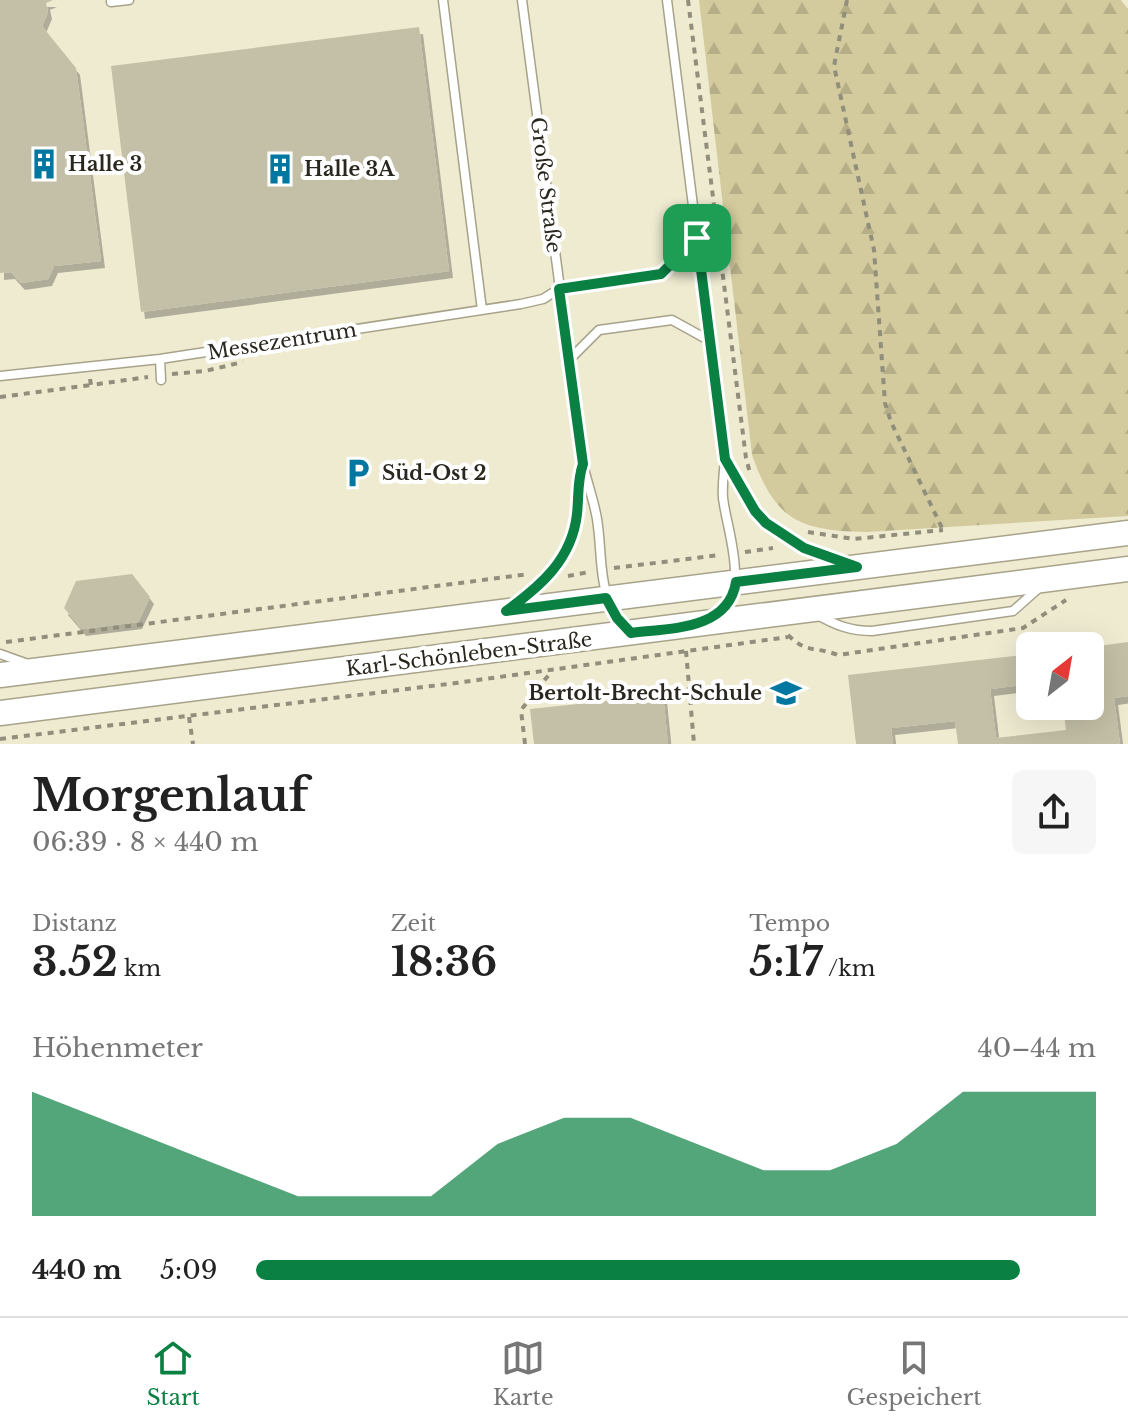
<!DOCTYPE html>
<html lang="de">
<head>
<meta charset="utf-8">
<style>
	body { margin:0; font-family:"Libre Baskerville",serif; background:#f6f6f6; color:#222; height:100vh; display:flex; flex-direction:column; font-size:30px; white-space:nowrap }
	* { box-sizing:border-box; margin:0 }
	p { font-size:26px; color:#767676 }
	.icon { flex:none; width:44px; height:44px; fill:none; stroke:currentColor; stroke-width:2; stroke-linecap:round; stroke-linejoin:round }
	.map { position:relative; height:744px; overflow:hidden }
	.drawer { display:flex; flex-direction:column; background:#fff; flex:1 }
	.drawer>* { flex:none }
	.needle { width:52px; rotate:31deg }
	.buttons { position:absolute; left:1016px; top:632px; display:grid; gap:16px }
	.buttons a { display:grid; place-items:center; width:88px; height:88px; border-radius:12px; background:#fff; box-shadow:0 8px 32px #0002; font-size:40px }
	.pin { position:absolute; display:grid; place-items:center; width:68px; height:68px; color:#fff; margin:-34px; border-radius:16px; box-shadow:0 4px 12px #0006 }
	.round { display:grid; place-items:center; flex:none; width:84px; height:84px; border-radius:12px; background:#f6f6f6 }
	.head { display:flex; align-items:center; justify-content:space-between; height:136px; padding:0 32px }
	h1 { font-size:44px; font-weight:800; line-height:60px }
	.metrics { display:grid; grid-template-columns:repeat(3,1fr); gap:12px; height:136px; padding:8px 32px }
	.metrics div { display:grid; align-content:center }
	.metrics b { font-size:40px; font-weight:800 }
	.metrics small { font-size:22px; font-weight:400 }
	.metrics p { font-size:22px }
	.chart { height:224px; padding:16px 32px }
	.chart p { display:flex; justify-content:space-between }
	.chart svg { width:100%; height:144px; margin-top:8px; fill:#0b8043; opacity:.7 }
	ul { padding:0 32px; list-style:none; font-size:26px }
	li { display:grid; grid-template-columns:128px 96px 1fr; align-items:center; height:60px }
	li i { height:20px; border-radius:10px; background:#0b8043 }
	.tab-bar { display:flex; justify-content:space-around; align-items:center; height:112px; border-top:2px solid #e0e0e0; background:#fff; font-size:22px; color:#767676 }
	.tab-bar a { display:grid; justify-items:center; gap:4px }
	.tab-bar .current { color:#0b8043 }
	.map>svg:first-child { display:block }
</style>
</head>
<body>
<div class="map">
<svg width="1128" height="744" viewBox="0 0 1128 744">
	<defs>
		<pattern id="forest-firs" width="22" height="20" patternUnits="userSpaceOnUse" patternTransform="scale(2)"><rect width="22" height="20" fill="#d3cb9d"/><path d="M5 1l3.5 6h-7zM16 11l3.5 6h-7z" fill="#b5ae87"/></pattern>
		<filter id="shadow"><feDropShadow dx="4" dy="7" stdDeviation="0" flood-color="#0004"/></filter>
	</defs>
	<rect width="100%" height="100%" fill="#efebd1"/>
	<!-- forest -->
	<path fill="url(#forest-firs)" d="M699,0h422l7,9v507l-261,16c-68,-1 -92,-12 -115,-77z"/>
	<!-- building -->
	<path fill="#c4c0a7" filter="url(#shadow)" d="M0,0h53l-7,3 2,9 -6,14 34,42 25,193 -47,5 -6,13 -27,4 -10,-11 -11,1z
		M419,27l30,244 -308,41 -30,-246z
		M132,574l18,23 -12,25 -56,7 -18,-21 12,-27z
		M1128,642v54l-14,2 6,46h-162l-3,-23 -64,7 2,16h-37l-8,-69 182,-21v30l-40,5 6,49 70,-8 -3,-24h27v-59z
		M663,695l5,49h-134l-4,-35z"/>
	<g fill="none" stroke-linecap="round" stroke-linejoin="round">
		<!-- lane casing -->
		<g stroke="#a7a38a" stroke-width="11">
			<path id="lane" d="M443,0l39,310
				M522,0l61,464c4,18 11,37 14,55 7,44 -2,75 31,111
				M667,0l58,459c-1,13 -3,27 -2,39 4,34 28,92 -6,115
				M111,2l18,-2
				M160,359l1,21
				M568,361l31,-31 73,-10 38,21
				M0,376l160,-17 361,-55 22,-5 16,-10 102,-15 36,-36
				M727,462c9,16 17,34 28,49 21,28 55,39 87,50
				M519,602c30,-22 53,-49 58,-87 2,-17 0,-33 5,-50
				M816,614c19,11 34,17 56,17l141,-20 27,-24
				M0,654l28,10"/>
		</g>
		<!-- secondary casing -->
		<g stroke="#a7a38a" stroke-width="27">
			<path id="secondary" d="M0,675l1128,-142
				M0,713l1128,-144"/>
		</g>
		<!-- path -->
		<path stroke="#918e7c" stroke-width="4" stroke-dasharray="6 6" stroke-linecap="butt" d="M688,0l58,458 4,15
			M847,0l-13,66 40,184 11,153 6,19 52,108
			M172,374l33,-3 38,-9
			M90,379l1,6 57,-8
			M0,397l91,-12
			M808,532l46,7 89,-9
			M745,552l28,-4
			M614,568l106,-13
			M568,576l21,-4
			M788,635c19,19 27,11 50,20l185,-27 43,-28
			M6,642l523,-68
			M686,651l8,93
			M189,717l4,27
			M0,739l456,-56 332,-46
			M525,744l-4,-34 30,-38"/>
		<!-- lane -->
		<use href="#lane" stroke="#fff" stroke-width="8"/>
		<!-- secondary -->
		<use href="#secondary" stroke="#fff" stroke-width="24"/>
	</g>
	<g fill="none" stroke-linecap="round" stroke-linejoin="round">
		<!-- route casing -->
		<g stroke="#fff" stroke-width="16">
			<path id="route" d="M697,238l28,221 30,52 11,12 38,25 53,19 -121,15c-8,49 -67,46 -105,51l-14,-15 -11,-20 -100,13c35,-25 66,-52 71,-97 2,-18 0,-33 6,-50l-24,-175 102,-15z"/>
		</g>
		<!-- route -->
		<use href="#route" stroke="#0b8043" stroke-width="10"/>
	</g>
	<!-- icons -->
	<defs>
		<g id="building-bare" transform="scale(2.4)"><path d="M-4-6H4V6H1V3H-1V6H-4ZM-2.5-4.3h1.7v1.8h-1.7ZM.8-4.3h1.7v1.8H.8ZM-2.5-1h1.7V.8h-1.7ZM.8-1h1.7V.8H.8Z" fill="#0077a0" stroke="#fff" stroke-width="2.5" paint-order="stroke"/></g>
		<g id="parking-bare" transform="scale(2.4)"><path d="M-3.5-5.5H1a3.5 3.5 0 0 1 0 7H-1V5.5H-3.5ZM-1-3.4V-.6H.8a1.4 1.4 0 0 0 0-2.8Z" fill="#0077a0" stroke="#fff" stroke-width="2.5" paint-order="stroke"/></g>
		<g id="school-bare" transform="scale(2.4)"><path d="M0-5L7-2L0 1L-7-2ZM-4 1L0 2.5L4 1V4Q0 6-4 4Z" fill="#0077a0" stroke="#fff" stroke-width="2.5" paint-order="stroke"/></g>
	</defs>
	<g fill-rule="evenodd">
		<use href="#building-bare" x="44" y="164"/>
		<use href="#building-bare" x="280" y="169"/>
		<use href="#parking-bare" x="358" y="473"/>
		<use href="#school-bare" x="786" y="693"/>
	</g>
	<g text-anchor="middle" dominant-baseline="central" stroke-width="8" stroke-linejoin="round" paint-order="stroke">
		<!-- poi labels -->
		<g font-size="20" font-weight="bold" fill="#29271e" stroke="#fff" text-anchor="start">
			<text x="68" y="164">Halle 3</text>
			<text x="304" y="169">Halle 3A</text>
			<text x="382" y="473">Süd-Ost 2</text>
			<text x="762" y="693" text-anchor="end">Bertolt-Brecht-Schule</text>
		</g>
		<!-- street labels -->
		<g font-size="20" fill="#29271e" stroke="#fff">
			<text transform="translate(546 185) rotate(83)">Große Straße</text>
			<text transform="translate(282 341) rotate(-9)">Messezentrum</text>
			<text transform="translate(469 654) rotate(-7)">Karl-Schönleben-Straße</text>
		</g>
	</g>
</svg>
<div class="buttons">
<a><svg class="needle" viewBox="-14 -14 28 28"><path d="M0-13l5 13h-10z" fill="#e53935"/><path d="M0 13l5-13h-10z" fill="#767676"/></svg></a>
</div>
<div class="pin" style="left:697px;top:238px;background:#1e9e55"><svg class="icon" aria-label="arrive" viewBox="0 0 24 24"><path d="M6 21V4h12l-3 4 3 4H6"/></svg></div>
</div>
<section class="drawer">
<div class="head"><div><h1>Morgenlauf</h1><p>06:39 · 8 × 440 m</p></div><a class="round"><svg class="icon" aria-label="share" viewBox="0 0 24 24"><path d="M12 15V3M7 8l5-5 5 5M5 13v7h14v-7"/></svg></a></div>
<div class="metrics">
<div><p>Distanz</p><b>3.52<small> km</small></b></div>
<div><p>Zeit</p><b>18:36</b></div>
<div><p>Tempo</p><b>5:17<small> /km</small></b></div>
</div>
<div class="chart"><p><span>Höhenmeter</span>40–44 m</p>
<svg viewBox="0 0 160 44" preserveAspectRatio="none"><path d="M0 44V6L10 14L20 22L30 30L40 38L50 38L60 38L70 22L80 14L90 14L100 22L110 30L120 30L130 22L140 6L150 6L160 6V44z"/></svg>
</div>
<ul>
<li><b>440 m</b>5:09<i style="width:91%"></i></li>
</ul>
</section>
<nav class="tab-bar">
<a class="current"><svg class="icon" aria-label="home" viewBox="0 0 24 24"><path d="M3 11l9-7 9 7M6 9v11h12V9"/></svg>Start</a>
<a><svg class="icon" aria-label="map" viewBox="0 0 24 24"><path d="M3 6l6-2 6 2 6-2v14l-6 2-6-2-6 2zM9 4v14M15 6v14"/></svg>Karte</a>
<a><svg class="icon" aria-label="saved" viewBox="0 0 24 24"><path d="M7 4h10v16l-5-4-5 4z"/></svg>Gespeichert</a>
</nav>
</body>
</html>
